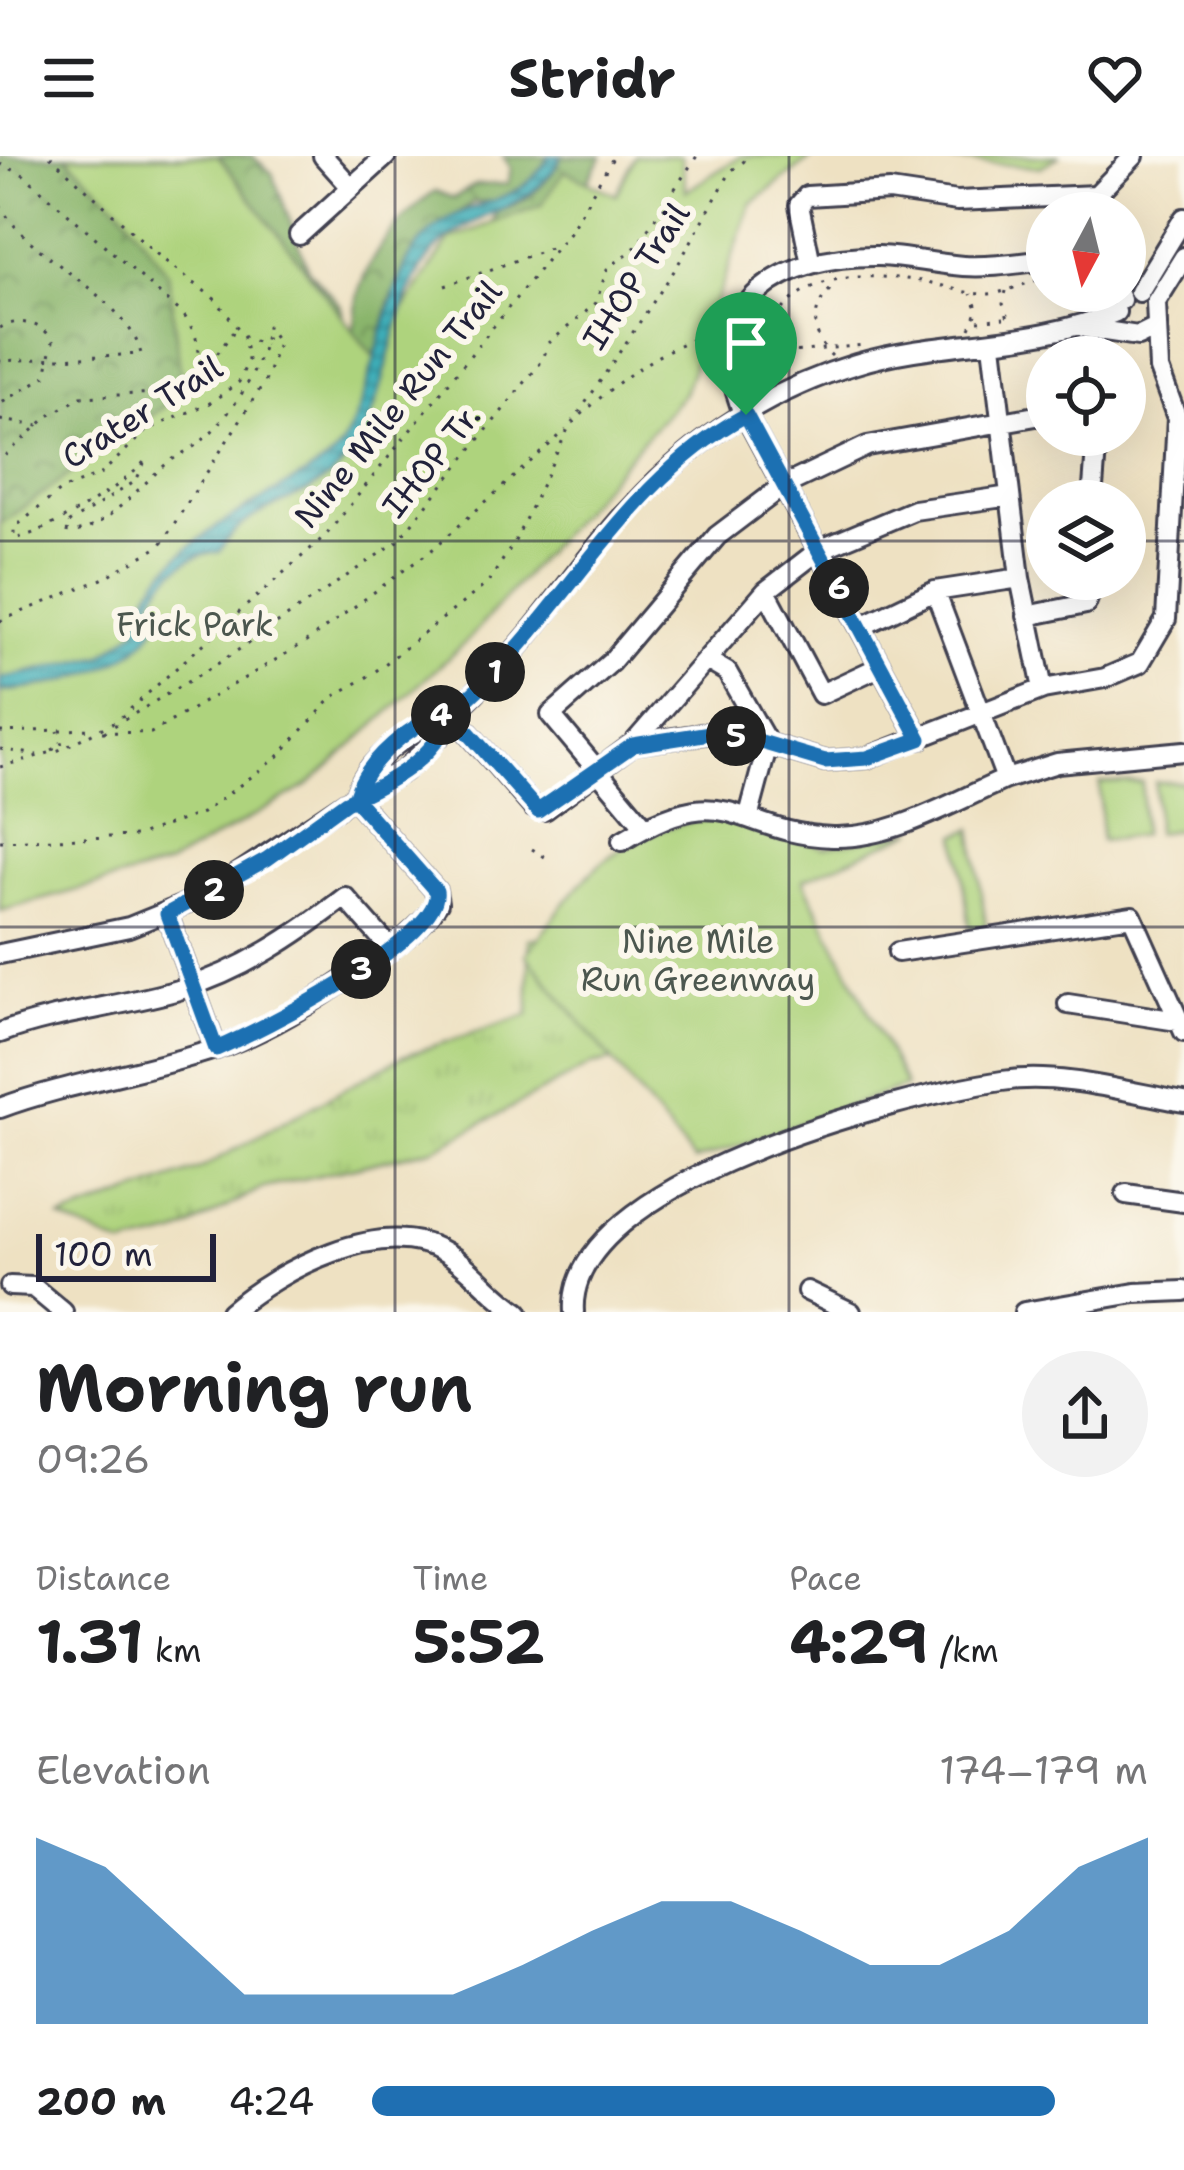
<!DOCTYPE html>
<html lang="en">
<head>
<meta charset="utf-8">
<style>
	body { margin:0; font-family:"Shantell Sans",sans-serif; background:#f2f2f2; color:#202124; height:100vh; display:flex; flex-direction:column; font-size:45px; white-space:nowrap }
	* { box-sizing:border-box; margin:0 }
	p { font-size:39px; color:#757577 }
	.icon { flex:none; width:66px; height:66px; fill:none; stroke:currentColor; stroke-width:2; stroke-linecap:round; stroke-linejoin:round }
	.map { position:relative; height:1156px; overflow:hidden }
	.side { display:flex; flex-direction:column; background:#fff; flex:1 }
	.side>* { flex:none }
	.needle { width:78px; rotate:187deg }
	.controls { position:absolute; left:1026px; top:36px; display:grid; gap:24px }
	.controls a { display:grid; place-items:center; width:120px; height:120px; border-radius:50%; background:#fff; box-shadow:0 12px 48px #0002; font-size:60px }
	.scale { position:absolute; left:36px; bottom:30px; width:180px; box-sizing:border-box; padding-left:12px; border:6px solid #22223b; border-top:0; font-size:33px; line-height:42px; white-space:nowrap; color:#22223b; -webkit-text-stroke:9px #fbf7ec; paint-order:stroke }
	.pin { position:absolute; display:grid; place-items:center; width:102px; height:102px; color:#fff; margin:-123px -51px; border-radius:50% 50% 50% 0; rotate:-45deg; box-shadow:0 0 12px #0007 }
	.pin .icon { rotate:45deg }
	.km { position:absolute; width:60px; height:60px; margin:-30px; border-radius:50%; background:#222; color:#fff; font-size:33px; line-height:60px; text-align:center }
	.round { display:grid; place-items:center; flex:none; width:126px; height:126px; border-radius:63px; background:#f2f2f2 }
	.summary { display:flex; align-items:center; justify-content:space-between; height:204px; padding:0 36px }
	h1 { font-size:66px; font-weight:700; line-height:90px }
	.metrics { display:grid; grid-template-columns:repeat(3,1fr); gap:18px; height:204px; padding:12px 36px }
	.metrics div { display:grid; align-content:center }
	.metrics b { font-size:60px; font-weight:700 }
	.metrics small { font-size:33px; font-weight:400 }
	.metrics p { font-size:33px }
	.chart { height:336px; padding:24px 36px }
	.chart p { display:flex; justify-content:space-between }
	.chart svg { width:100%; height:216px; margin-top:12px; fill:#1f6fb2; opacity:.7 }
	ul { padding:0 36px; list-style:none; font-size:39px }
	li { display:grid; grid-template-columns:192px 144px 1fr; align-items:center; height:90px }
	li i { height:30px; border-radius:15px; background:#1f6fb2 }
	header { display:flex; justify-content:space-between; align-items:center; height:156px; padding:0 36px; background:#fff; font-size:54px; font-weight:700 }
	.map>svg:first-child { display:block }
</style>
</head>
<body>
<header><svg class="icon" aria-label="menu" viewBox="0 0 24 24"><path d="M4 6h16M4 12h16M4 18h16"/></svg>Stridr<svg class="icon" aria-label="heart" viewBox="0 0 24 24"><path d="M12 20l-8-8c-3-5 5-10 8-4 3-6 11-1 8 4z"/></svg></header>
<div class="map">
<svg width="1184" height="1156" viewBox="0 0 1184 1156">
	<defs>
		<pattern id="grass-tufts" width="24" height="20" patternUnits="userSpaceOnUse" patternTransform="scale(3)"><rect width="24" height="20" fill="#aed37d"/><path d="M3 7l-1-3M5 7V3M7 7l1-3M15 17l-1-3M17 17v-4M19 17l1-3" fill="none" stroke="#95b56d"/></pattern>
		<pattern id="forest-crowns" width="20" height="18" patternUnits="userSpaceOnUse" patternTransform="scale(3)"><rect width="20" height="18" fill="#8ab56c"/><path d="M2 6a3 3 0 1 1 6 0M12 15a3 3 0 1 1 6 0" fill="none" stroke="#70935a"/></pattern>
		<pattern id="water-rules" width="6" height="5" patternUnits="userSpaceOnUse" patternTransform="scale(3)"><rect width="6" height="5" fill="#3eaeb8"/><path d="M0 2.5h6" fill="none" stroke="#348d97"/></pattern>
	</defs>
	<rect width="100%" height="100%" fill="#fbf7ec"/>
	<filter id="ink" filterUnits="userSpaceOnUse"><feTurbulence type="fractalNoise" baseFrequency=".00833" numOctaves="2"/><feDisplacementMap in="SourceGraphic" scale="24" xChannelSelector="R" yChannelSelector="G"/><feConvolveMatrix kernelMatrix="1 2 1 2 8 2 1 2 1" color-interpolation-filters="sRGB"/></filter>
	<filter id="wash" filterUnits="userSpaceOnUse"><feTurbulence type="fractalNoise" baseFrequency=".004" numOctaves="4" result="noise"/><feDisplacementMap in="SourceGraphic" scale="48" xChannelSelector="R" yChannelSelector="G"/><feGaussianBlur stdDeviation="2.7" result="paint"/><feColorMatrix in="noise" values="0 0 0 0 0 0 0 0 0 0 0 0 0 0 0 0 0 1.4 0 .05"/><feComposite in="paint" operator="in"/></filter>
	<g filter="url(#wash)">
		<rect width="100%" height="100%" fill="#eee1c2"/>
		<!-- grass -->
		<path fill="url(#grass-tufts)" stroke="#687a5c" stroke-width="3" d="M650,764l82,116 -140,29 -157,83 -175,41 -84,46 -52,12 -63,-28 139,-50 203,-113 126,-41v-76z"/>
		<!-- forest -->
		<path fill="url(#forest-crowns)" stroke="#566c54" stroke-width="3" d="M0,0h252l20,17 36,96 33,37 8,31c11,-15 4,-30 10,-47 13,-40 43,-76 76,-99l18,7 22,-13 33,-1 3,-16 -8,-12h46l-18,27 -38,18 -20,1 -53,41 -30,58 -24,92 -366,286z
			M562,0h40l-26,47 -90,38 11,-29c30,-10 51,-27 65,-56z"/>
		<!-- park -->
		<path fill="#aed37d" stroke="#687a5c" stroke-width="3" d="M66,0h152l155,200 77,-117 91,-34 24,-34 51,24 19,-39h46l5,35 55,-35h73l-63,48 -67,189 -215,246 -159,145 -144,82 -166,45v-387l183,-131 -15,-120 -45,-62z
			M886,0h174l-20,11z
			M1142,626v53l-41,6 -1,-58z
			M1155,626h29l-1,47 -27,4z
			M725,660l99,31 91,-17 -112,50 103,206 -212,75 -168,-206c62,-85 87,-125 199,-139z
			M972,673l14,97 -16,3 -13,-94z"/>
		<!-- water -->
		<path fill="url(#water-rules)" stroke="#30687a" stroke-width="3" d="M549,0h13c-29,60 -97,52 -134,103 -44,59 -35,147 -84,204 -35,42 -97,38 -125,89 -31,-1 -64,32 -72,61l9,12c-26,47 -107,62 -156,67v-13l103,-24 33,-25c11,-84 129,-127 191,-169 43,-29 52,-167 91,-216 45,-55 100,-30 131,-89z"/>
	</g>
	<g filter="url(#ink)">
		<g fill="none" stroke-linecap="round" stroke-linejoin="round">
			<!-- minor casing -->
			<g stroke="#413f4f" stroke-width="24">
				<path id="minor" d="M323,0l27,30
					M299,79l87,-79
					M811,108l-12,-59 8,-9 83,-5 67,10 139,-6 38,-39
					M1117,135l4,9
					M1139,136l45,-74
					M1085,172l53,8 16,-8
					M992,188l28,234 23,111
					M1092,345l5,-66
					M766,435l55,103 60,-28
					M1027,460l59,-12 9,-25
					M860,471l75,-36 85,-13
					M710,506l17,10 41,72
					M451,557l82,94 12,3 88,-66 133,-153 53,-41 95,-40 96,-14
					M920,583l-180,-334c-38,-105 45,-151 139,-149 28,1 56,8 84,10 28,2 56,-3 84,-6
					M633,588l77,-11 31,3 84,25 42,-3 176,-69 62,-11 35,-15 26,-44 11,-201 -18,-49 -3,-67 28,-45
					M1006,623l51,-16 127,-12
					M355,643c12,-48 62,-67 99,-88 12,-7 23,-21 33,-31 55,-54 94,-120 147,-176 59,-64 138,-115 222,-140 86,-26 176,-16 260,-52
					M749,659l19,-71
					M645,671l-94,-112 60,-53 106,-126 66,-50 84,-40 180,-32
					M622,685c107,-67 111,-8 210,-4 60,2 120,-35 174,-58l-71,-188
					M167,758l49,135
					M898,796l234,-36 52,116
					M0,798l129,-27 74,-30 143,-95 58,-31 41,-40 6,-18
					M1068,848l116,18
					M0,877c59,-22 121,-26 182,-44 60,-18 114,-54 163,-92l46,52
					M0,952c70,-26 144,-35 215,-59 52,-17 101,-49 146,-80 28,-19 58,-38 77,-66l-2,-12 -81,-92
					M1126,1038l58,8
					M10,1130l23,1 30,25
					M807,1135l44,21
					M230,1156c49,-42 151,-97 215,-60 28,16 46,43 73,60
					M574,1156c-9,-130 327,-216 428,-231 58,-9 125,11 182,21
					M1024,1156l111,-19 49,-2"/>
			</g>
			<!-- path -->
			<path stroke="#413f4f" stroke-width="3" stroke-dasharray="3 9" stroke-linecap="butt" d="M0,8l24,11 159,139c20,28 25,56 -7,78l-95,5 -32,19 -49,44
				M0,49c28,54 127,90 141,149l-141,7
				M445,130l110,-40
				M1006,135l-3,13 6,17
				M978,165l26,-3
				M0,172c17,-11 44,-5 53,13l-7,35 -46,28
				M970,172l8,-18 -7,-16
				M761,199l104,-10
				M832,200c-23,-21 -22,-53 5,-72
				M199,210l11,-2 22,-31 33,12
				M757,232c8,-104 68,-121 164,-107 21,3 42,13 63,13 21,1 42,-13 63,-16
				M0,264l39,6
				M573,267c36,-36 92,-80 142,-90
				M0,465l102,-42 58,-33 107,-168 11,-36 -11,-16c-3,37 -30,82 -60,110 -10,11 -26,17 -38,26 -25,18 -71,78 -104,69l4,-8 67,-42 10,-22c-13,22 -109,80 -132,79v-10l47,-38 40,-16 46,-44 63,-27 29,-21 9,-22 -4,-24 -28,-36 -57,-44 -109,-100
				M0,576l94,-3
				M102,576l49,1 155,-91 127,-93 133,-119
				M104,576l118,-71 176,-120 144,-180 7,-18 47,-40 11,-34 27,-20 63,-93
				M0,593l37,6
				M52,594l10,-5 -4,-14
				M0,611l59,-17 59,-30 209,-186 243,-303 44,-75
				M0,685l137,-5 65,-23 75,-55 56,-61 39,-23 116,-91 27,-42 53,-112 108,-161 55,-97 20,-15
				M532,693l13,8"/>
			<!-- minor -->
			<use href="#minor" stroke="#fff" stroke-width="18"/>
		</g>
	</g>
	<g fill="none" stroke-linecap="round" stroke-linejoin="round" filter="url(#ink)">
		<!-- route casing -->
		<g stroke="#fff" stroke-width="24">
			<path id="route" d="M746,259c-128,69 -185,209 -295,298 -15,46 -64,71 -105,89l-79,57 -100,55 49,135c42,-18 228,-110 220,-158l-81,-92c9,-37 59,-80 96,-86l87,98 95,-66 77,-12 31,3 84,25 42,-3 53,-19 -174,-324"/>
		</g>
		<!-- route -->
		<use href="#route" stroke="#1f6fb2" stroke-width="15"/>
	</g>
	<!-- grid -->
	<path fill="none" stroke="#22223b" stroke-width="3" stroke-opacity="0.55" d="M395,0v1156M789,0v1156M0,385h1047M1125,385h59M0,771h1184"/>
	<g text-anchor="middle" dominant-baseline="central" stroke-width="12" stroke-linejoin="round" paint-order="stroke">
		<!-- street labels -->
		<g font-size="33" fill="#22223b" stroke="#fbf7ec">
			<text transform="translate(636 120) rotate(-57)">IHOP Trail</text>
			<text transform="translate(398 248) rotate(-51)">Nine Mile Run Trail</text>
			<text transform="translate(142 256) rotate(-32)">Crater Trail</text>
			<text transform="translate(431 305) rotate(-51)">IHOP Tr.</text>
		</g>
		<!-- park labels -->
		<g font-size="33" fill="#4c574f" stroke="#fbf7ec">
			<text x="195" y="468">Frick Park</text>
			<text x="698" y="785">Nine Mile<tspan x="698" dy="38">Run Greenway</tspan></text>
		</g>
	</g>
</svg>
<div class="controls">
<a><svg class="needle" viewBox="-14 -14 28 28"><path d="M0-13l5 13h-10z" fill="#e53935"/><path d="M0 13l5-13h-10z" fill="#757577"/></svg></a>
<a><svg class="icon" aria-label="locate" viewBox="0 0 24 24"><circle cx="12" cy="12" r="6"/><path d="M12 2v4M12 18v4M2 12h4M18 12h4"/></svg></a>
<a><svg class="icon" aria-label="layers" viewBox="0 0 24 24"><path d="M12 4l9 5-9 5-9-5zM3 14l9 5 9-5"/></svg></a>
</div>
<div class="scale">100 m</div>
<div class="pin" style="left:746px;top:259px;background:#1e9e55"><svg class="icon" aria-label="arrive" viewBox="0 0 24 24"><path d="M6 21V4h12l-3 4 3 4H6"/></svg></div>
<b class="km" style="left:495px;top:516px">1</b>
<b class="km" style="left:214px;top:734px">2</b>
<b class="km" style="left:361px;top:813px">3</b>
<b class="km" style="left:441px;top:559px">4</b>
<b class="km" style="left:736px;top:580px">5</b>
<b class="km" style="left:839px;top:432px">6</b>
</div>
<section class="side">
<div class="summary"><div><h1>Morning run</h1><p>09:26</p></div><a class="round"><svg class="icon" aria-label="share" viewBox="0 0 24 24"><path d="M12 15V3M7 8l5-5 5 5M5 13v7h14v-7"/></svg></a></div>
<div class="metrics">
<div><p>Distance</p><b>1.31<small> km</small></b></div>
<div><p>Time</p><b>5:52</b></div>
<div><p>Pace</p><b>4:29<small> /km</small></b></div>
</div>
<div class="chart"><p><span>Elevation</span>174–179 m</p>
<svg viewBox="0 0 160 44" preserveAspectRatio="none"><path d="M0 44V6L10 12L20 25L30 38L40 38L50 38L60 38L70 32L80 25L90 19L100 19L110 25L120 32L130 32L140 25L150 12L160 6V44z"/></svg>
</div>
<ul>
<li><b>200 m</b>4:24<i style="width:88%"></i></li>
</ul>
</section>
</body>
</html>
